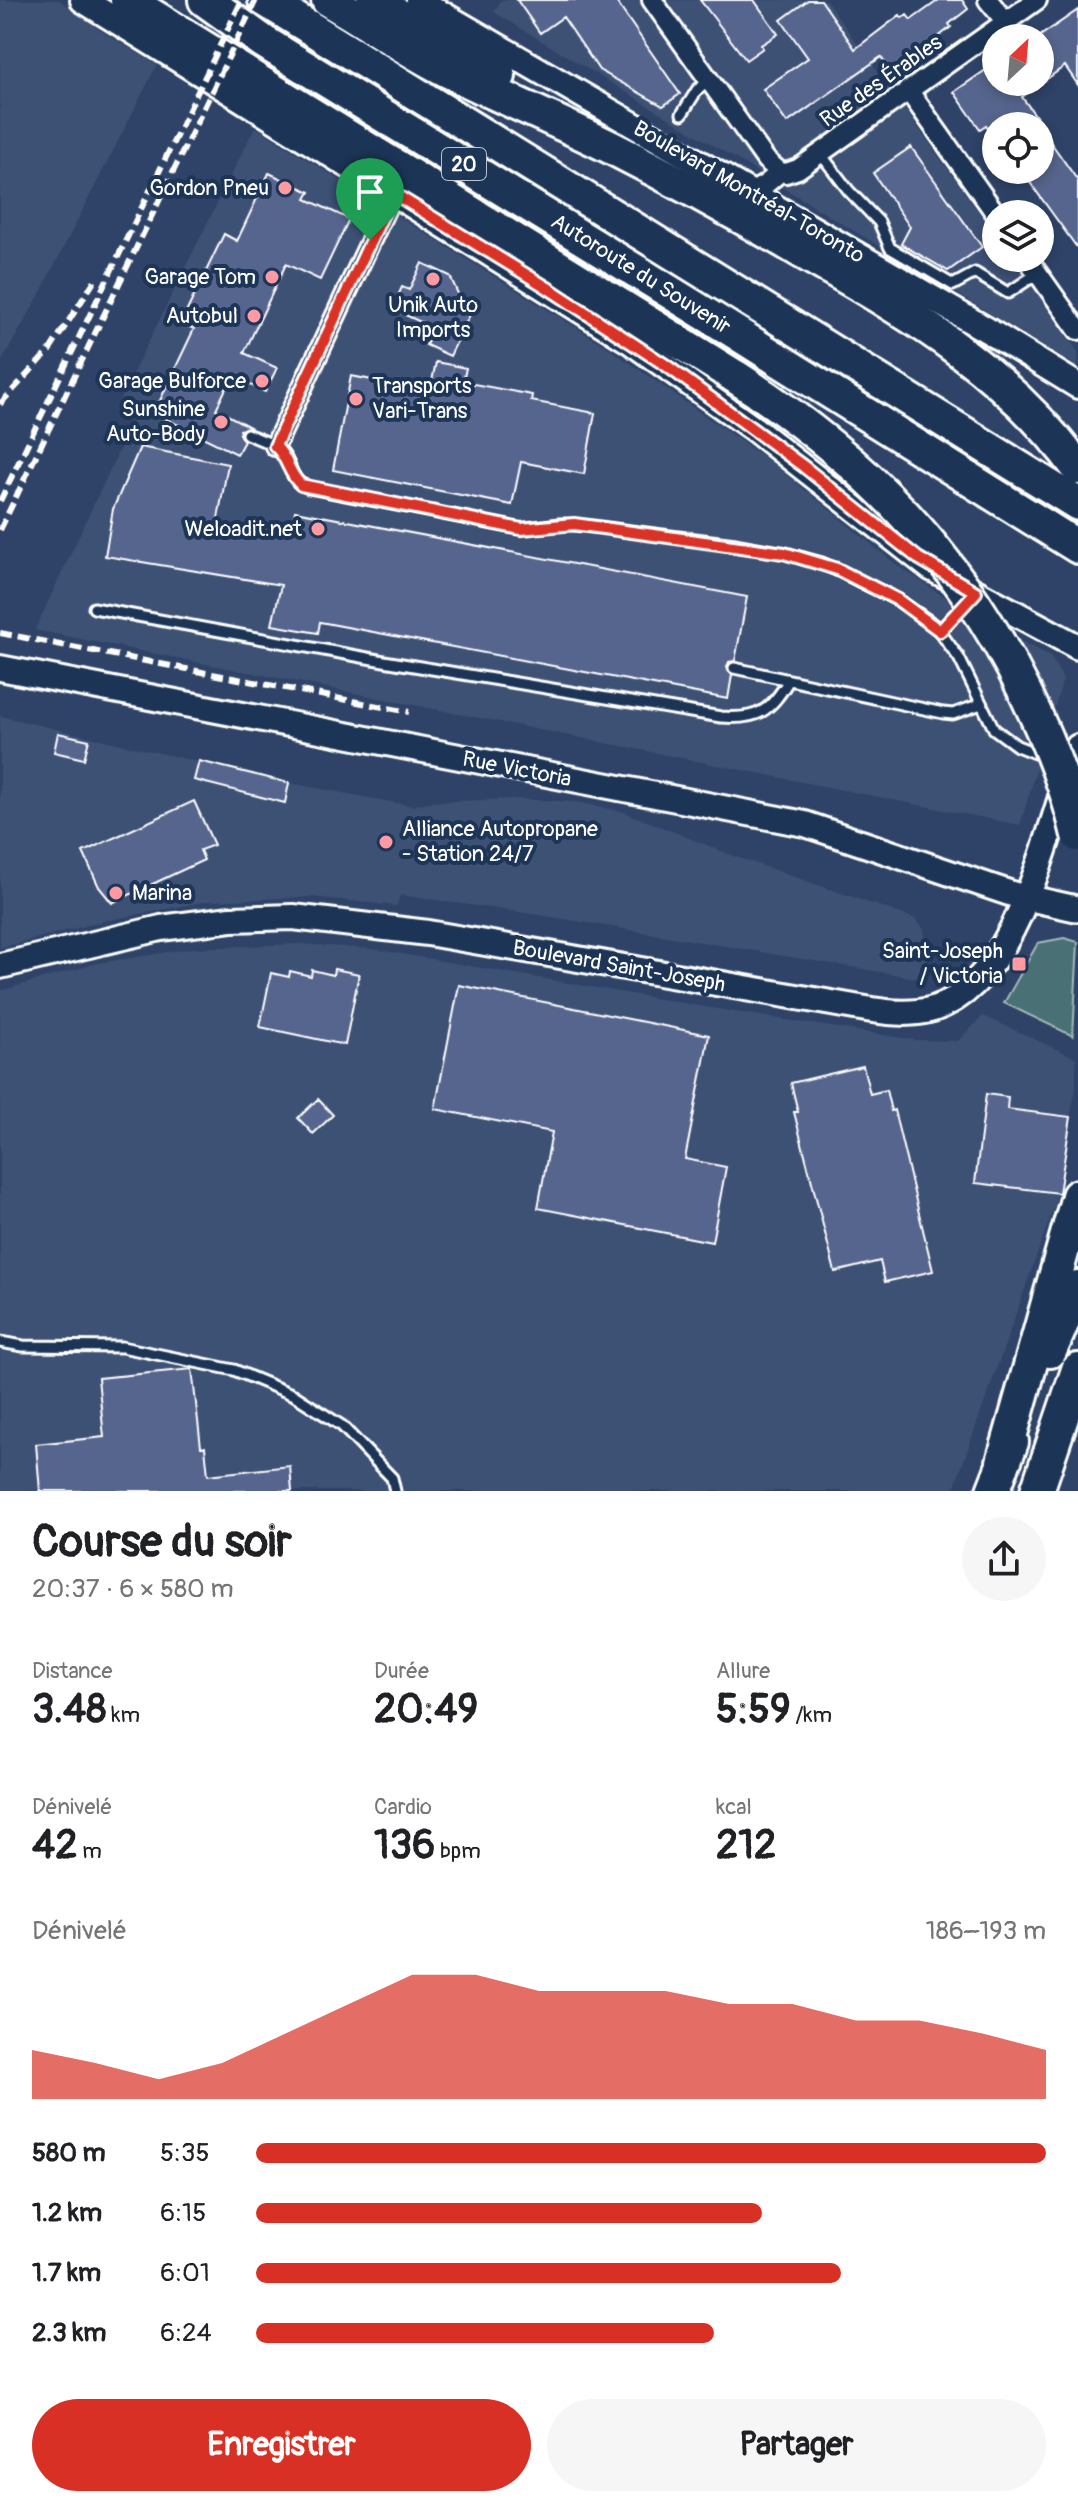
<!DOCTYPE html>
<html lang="fr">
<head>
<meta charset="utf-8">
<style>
	body { margin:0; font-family:Pangolin,sans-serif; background:#f6f6f6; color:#202124; height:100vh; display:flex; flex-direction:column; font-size:30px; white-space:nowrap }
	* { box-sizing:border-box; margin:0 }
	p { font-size:26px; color:#757577 }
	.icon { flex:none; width:44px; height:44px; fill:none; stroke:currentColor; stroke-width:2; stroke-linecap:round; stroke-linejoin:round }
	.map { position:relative; height:1491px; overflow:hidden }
	.details { display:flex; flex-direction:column; background:#fff; flex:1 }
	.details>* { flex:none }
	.needle { width:52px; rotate:26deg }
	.controls { position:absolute; left:982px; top:24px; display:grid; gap:16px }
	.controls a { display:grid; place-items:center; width:72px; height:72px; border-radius:50%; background:#fff; box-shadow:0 4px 12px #0003; font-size:40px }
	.pin { position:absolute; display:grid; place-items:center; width:68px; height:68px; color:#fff; margin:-82px -34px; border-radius:50% 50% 50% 0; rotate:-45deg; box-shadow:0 0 8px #0007 }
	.pin .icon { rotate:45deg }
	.round { display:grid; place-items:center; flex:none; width:84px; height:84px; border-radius:42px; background:#f6f6f6 }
	.overview { display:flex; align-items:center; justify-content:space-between; height:136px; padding:0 32px }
	h1 { font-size:44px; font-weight:700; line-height:60px }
	.figures { display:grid; grid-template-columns:repeat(3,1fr); gap:12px; height:136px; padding:8px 32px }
	.figures div { display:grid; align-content:center }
	.figures b { font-size:40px; font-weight:700 }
	.figures small { font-size:22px; font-weight:400 }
	.figures p { font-size:22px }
	.chart { height:224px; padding:16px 32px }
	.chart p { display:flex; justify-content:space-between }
	.chart svg { width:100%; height:144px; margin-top:8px; fill:#d93025; opacity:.7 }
	.cta { display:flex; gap:16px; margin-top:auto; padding:16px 32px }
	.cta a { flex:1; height:92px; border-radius:48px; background:#d93025; color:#fff; font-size:32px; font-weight:700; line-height:92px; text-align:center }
	.cta a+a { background:#f6f6f6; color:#202124 }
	ul { padding:0 32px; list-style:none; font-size:26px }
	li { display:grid; grid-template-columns:128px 96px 1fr; align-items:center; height:60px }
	li i { height:20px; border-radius:10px; background:#d93025 }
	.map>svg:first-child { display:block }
</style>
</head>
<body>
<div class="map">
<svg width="1078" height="1491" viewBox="0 0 1078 1491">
	<rect width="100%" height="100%" fill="#2e4367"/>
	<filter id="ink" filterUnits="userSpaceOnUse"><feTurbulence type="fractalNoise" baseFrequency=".0125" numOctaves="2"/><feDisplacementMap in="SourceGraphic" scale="16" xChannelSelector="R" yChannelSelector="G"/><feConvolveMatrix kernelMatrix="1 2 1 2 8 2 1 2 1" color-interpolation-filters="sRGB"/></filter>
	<g filter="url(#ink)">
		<!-- built -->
		<path fill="#3e5175" d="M0,0h59l47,34 51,31 -121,236 -36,63z
			M501,0h325l170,236v22h16l66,94v15l-584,-355z
			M255,127l352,220 165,116 126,103 78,52 74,38 13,23 -43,146 -985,-195 101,-216 -19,-9z
			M0,716l289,67 124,23 15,-4 84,-3 65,3 47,10 110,44 182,63 8,10 3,20 -1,21 -4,9 -382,-64 -140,-20 -3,11 -85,-9 -104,4 -104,20 -104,27z
			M299,944l74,5 350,61 192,30 43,1 25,-25 93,42v28l-21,118 -102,287h-953v-500l98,-28 96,-15z"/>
		<!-- green -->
		<path fill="#4a7174" stroke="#a4b8ba" stroke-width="2" d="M1064,938l14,4 -5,94 -69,-33 34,-60z"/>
		<!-- building -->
		<path fill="#57658d" stroke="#fff" stroke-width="2" d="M517,0h98l65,94 -17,12 -64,-36 -36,-53 -23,16z
			M700,0h54l24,34 -17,11 2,3 -17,12z
			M808,0h13l34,49 45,-34 2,3 5,-3 4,5 28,-20h23l6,9 -19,15 2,3 -22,17 1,1 -37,28 -12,-16 -94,66 -24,-34 45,-31 -27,-38z
			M1078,10v75l-13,-19 -43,31 21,29h-47v14l-10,-15 -6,4 -26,-37 42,-29v19h44v-46z
			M1040,127l38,54v68l-57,-79h19z
			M911,147l71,100 -34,24 -47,-27 9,-17 -37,-54z
			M269,173l41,19 -4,7 43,20 -29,61 -34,-16 -42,89 33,15 -12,24 -33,-16 -16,33 34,18 -10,3v6l4,5 -7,13 -83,-41 40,-84 -13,-6 43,-89 13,7z
			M422,263l28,13 9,20 16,8 -25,52 -24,-11 8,-17 -42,-19 10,-22 7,3z
			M436,362l30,6 -3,14 69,13 -1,6 64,12 -11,61 -63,-12 -9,43 -179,-35 18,-94 79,15z
			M140,447l88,17 -11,60 30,6 1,-7 43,10 4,-22 452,86 -12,64 -6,1 -2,5 5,8 -4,24 -408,-77 -2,11 -46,-8 9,-40 -176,-29 8,-47z
			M58,733l31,7 -5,19 -30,-7z
			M199,761l90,22 -4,20 -91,-23z
			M194,801l20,44 -14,5 4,10 -92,43 -13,-16 -16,-35z
			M334,969l25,5 -14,71 -85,-18 11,-54 18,4 1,-6 21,5 1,-6 21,5z
			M459,985l250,50 -24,124 41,8 -14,75 -174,-34 14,-76 -117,-23z
			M863,1066l7,28 16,-4 5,21 3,-1 39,161 -48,11 -5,-21 -45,11 -41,-160h4l-7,-29z
			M986,1094l22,3 -1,12 64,8 -12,76 -84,-10z
			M318,1099l15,16 -20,19 -15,-16z
			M192,1369l9,78h4l3,28 82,-9 2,25h-252l-4,-47 68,-7 -6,-59z"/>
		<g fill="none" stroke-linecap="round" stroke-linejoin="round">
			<!-- lane casing -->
			<g stroke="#fff" stroke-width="15">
				<path id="lane" d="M682,114l15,-24 13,-9
					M820,153l29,38 30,31 11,26 63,37 22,-12 33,20 30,-20
					M247,434c11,5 27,9 35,19 13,15 5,26 27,35l212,41 39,-5 28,2 148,18 48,9 38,10 76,37 37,25 24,33 35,71 23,17 28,11
					M94,608l290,53 337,56c38,3 49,-6 68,-37
					M940,631l28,-30
					M734,668l209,45 10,1 28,-10
					M0,1342l23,4 99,1 112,23 60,25 48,31 50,52 3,13"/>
			</g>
			<!-- street casing -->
			<g stroke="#fff" stroke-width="24">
				<path id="street" d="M652,0l114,160 14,12
					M988,0l18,22
					M908,90l88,124
					M751,193l15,-9 14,-12 6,1 12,-4 239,-169
					M1027,258l51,72
					M275,446l118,-253"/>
			</g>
			<!-- secondary casing -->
			<g stroke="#fff" stroke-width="30">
				<path id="secondary" d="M83,0l547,341 124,88 177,139 147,79
					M418,0l569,330 91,56
					M0,668l805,156 210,71 63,14
					M0,966l161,-38 70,-9 62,-2 135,16 444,77c20,3 41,5 61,-1 87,-27 115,-185 145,-262"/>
			</g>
			<!-- highway casing -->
			<g stroke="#fff" stroke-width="38">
				<path id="highway" d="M127,0l609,377
					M205,0l59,42 461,284 353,221
					M265,0l813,504
					M328,0c40,23 78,50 120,71 54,27 110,50 164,77 69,35 136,72 202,111 101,57 194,114 264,209
					M373,0l126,76
					M1050,1351l28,-64
					M1003,1462l75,-266
					M993,1491l19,-49
					M1037,1491l41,-121"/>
			</g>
			<!-- lane -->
			<use href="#lane" stroke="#1d3557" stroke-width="9"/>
			<!-- street -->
			<use href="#street" stroke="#1d3557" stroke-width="18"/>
			<!-- secondary -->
			<use href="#secondary" stroke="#1d3557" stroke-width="24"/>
			<!-- highway -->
			<use href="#highway" stroke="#1d3557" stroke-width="32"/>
			<!-- rail -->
			<path stroke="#fff" stroke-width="6" stroke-dasharray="12 6" stroke-linecap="butt" d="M0,404l50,-54 45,-70
				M0,501l242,-501
				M0,530l256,-530
				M0,633l409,79"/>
			<!-- highway-bridge casing -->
			<g stroke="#fff" stroke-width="38" stroke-linecap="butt">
				<path id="highway-bridge" d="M736,377c129,83 221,176 289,315 22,46 42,94 53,143"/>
			</g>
			<!-- highway-bridge -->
			<use href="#highway-bridge" stroke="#1d3557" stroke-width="32"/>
		</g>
	</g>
	<g fill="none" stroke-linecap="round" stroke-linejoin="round" filter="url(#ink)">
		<!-- route casing -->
		<g stroke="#fff" stroke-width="16">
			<path id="route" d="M393,193l155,95 119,78 136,100 115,92 58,34 -36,39 -42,-31 -61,-31 -53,-16 -210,-29 -53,5 -220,-44c-13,-11 -13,-28 -26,-39z"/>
		</g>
		<!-- route -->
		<use href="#route" stroke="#d93025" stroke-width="10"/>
	</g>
	<!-- markers -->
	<g fill="#ff9aa2" stroke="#1d3557" stroke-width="3">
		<circle cx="285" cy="188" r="8"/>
		<circle cx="272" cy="277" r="8"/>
		<circle cx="433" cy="279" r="8"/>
		<circle cx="254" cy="316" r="8"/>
		<circle cx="262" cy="381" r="8"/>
		<circle cx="356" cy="399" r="8"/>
		<circle cx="221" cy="422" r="8"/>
		<circle cx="318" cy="529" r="8"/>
		<circle cx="386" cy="842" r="8"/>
		<circle cx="116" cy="893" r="8"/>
		<rect x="1011" y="956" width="16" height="16" rx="4"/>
	</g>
	<g text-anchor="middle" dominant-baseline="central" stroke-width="8" stroke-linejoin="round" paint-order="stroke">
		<!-- shield labels -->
		<rect fill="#1d3557" stroke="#bbc2cd" stroke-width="2" x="442" y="148" width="44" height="32" rx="6"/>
		<g font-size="20" font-weight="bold" fill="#fff">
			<text x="464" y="164">20</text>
		</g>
		<!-- street labels -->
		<g font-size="22" fill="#fff" stroke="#1d3557">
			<text transform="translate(881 81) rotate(-35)">Rue des Érables</text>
			<text transform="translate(749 192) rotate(30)">Boulevard Montréal-Toronto</text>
			<text transform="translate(641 274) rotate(32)">Autoroute du Souvenir</text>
			<text transform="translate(517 769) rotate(11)">Rue Victoria</text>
			<text transform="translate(619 966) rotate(10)">Boulevard Saint-Joseph</text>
		</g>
		<!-- poi labels -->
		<g font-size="22" fill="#fff" stroke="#1d3557" text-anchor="end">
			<text x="269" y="188">Gordon Pneu</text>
			<text x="256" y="277">Garage Tom</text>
			<text x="433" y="305" text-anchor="middle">Unik Auto<tspan x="433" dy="25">Imports</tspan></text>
			<text x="238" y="316">Autobul</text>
			<text x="246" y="381">Garage Bulforce</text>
			<text x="372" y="386" text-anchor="start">Transports<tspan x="372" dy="25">Vari-Trans</tspan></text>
			<text x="205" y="409">Sunshine<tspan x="205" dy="25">Auto-Body</tspan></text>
			<text x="302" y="529">Weloadit.net</text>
			<text x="402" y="829" text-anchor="start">Alliance Autopropane<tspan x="402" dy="25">- Station 24/7</tspan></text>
			<text x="132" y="893" text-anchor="start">Marina</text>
			<text x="1003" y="951">Saint-Joseph<tspan x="1003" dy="25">/ Victoria</tspan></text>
		</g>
	</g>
</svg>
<div class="controls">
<a><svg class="needle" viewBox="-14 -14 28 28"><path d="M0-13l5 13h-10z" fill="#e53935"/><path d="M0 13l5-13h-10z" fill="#757577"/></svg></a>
<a><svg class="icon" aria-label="locate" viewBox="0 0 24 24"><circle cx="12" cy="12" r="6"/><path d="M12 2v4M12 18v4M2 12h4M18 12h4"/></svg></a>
<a><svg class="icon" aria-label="layers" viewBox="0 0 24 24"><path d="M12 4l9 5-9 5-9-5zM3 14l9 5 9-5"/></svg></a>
</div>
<div class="pin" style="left:370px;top:240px;background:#1e9e55"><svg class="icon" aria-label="arrive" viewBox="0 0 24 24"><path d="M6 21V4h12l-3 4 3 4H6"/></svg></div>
</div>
<section class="details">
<div class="overview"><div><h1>Course du soir</h1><p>20:37 · 6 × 580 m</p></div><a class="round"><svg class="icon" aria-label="share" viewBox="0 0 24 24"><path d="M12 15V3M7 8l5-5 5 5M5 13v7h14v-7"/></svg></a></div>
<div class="figures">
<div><p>Distance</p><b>3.48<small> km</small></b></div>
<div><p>Durée</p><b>20:49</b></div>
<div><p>Allure</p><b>5:59<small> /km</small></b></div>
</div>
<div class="figures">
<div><p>Dénivelé</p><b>42<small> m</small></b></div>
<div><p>Cardio</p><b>136<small> bpm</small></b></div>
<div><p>kcal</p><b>212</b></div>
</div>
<div class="chart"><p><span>Dénivelé</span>186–193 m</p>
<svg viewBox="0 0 160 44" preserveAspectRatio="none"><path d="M0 44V29L10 33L20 38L30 33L40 24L50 15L60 6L70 6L80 11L90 11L100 11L110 15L120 15L130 20L140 20L150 24L160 29V44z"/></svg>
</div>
<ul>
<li><b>580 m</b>5:35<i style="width:100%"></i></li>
<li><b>1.2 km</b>6:15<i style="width:64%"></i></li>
<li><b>1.7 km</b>6:01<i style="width:74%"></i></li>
<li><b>2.3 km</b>6:24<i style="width:58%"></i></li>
</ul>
<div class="cta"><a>Enregistrer</a><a>Partager</a></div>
</section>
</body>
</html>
